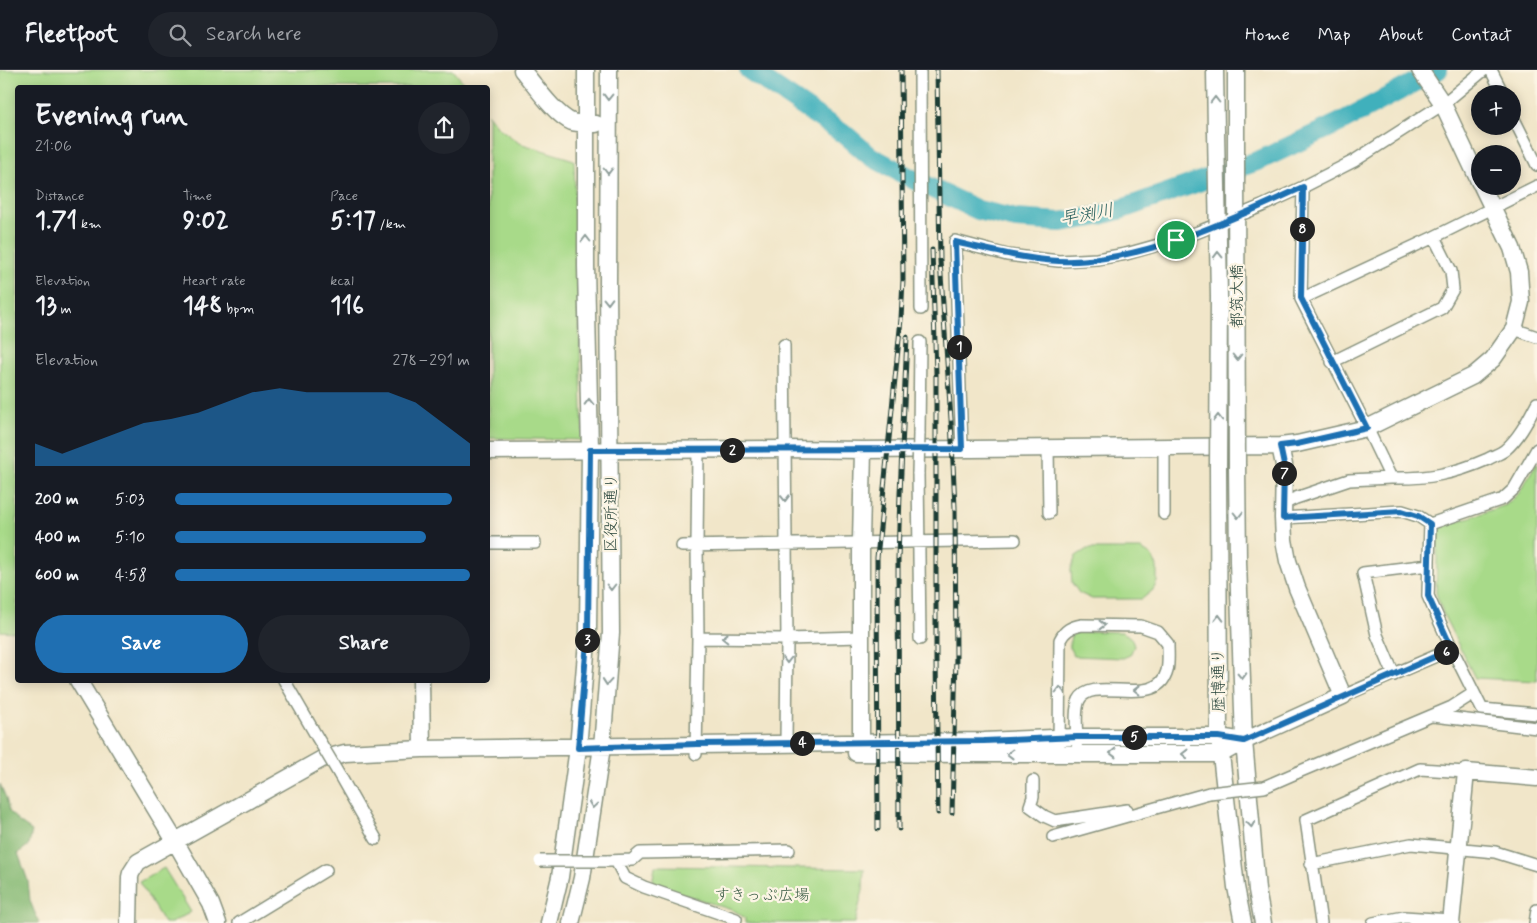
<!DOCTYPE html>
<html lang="en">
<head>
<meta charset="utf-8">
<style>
	body { margin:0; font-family:Mynerve,"Klee One",sans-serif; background:#20242c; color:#f1f3f6; height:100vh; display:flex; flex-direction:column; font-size:19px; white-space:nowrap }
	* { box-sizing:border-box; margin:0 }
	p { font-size:16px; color:#9ea1a6 }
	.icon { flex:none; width:28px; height:28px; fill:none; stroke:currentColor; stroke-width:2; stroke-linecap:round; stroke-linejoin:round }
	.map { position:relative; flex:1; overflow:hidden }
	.side { position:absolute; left:15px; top:15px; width:475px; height:598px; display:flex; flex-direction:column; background:#171b24; border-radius:5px; box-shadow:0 2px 12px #0003 }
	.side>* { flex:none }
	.buttons { position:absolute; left:1471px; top:15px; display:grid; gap:10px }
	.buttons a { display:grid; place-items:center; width:50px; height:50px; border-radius:50%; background:#171b24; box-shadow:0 2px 12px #0003; font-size:25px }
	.pin { position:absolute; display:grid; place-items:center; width:42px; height:42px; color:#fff; margin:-21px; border:2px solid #fff; border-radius:50%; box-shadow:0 1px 5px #0007 }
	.km { position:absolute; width:25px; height:25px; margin:-12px; border-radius:50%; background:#222; color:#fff; font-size:14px; line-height:25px; text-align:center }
	.round { display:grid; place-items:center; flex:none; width:52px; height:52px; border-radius:26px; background:#20242c }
	.head { display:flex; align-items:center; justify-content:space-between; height:85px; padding:0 20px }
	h1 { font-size:28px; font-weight:800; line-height:38px }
	.figures { display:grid; grid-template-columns:repeat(3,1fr); gap:8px; height:85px; padding:5px 20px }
	.figures div { display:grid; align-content:center }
	.figures b { font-size:25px; font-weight:800 }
	.figures small { font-size:14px; font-weight:400 }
	.figures p { font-size:14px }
	.chart { height:140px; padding:10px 20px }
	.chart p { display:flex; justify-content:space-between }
	.chart svg { width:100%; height:90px; margin-top:5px; fill:#1f6fb2; opacity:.7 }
	.action { display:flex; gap:10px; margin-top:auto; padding:10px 20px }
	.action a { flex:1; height:58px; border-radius:30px; background:#1f6fb2; color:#fff; font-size:20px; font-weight:800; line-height:58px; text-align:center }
	.action a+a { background:#20242c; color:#f1f3f6 }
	ul { padding:0 20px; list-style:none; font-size:16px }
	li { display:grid; grid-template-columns:80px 60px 1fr; align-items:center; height:38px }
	li i { height:12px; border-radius:6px; background:#1f6fb2 }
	header { display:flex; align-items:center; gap:30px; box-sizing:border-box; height:70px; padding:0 25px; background:#171b24; border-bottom:1px solid #363941 }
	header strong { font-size:24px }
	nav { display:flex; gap:28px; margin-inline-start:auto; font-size:18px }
	.search { width:350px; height:45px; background:#20242c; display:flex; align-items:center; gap:12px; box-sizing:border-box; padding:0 18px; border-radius:28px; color:#9ea1a6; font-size:19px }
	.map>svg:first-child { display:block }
</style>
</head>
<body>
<header>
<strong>Fleetfoot</strong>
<div class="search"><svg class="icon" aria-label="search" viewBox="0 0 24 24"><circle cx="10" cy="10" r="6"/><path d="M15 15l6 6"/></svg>Search here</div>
<nav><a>Home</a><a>Map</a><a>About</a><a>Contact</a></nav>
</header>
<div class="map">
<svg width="1537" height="853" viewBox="0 0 1537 853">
	<rect width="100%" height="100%" fill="#fcf5e5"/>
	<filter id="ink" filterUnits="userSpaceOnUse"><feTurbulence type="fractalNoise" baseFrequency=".02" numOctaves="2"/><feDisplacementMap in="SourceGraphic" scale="10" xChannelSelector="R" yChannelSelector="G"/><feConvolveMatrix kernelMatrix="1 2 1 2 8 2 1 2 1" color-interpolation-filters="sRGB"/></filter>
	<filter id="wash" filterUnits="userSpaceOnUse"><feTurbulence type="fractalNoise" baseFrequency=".0096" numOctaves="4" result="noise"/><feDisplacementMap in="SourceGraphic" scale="20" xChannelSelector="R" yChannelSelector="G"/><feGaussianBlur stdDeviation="1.12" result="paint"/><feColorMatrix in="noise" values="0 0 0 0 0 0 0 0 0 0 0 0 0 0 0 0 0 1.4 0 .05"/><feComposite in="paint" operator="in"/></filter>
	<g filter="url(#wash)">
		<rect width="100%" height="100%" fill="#f1e6c9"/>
		<!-- green -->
		<path fill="#a8da89" stroke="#648c5e" d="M0,0h453l14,17 -449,1 -1,544 -17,-1z
			M488,44l10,13 21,16 55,17 9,280 -95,-2z
			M1537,392v219l-62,-3 -31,-62 -8,-23 2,-65 68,-23 13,-12z
			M1087,479h54l10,6 6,11v16l-4,8 -11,9h-50l-13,-6 -7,-10 -1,-14 5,-13z
			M1079,561l43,1 9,5 3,9 -4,9 -7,3 -49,-2c-5,-7 -5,-11 -3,-20z
			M655,796l209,3 -1,21 -8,33h-110v-5l-10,-7 -83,-27z
			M164,798l27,44 -20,11h-7l-25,-41z"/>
		<!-- forest -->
		<path fill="#86ba75" stroke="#527c54" d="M0,714l6,14 3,13 10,11 13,9 -3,14 -11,8 10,28 2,20 9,22h-39z"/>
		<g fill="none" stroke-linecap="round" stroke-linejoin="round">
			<!-- river -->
			<path stroke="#41b0bc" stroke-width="20" d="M749,0l99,67 22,19 50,27 58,27 38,9 44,3 33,-5 29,-8 138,-49 79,-37 99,-53"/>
		</g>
	</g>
	<g filter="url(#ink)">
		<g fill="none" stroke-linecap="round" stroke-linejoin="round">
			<!-- street casing -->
			<g stroke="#88927e" stroke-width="14">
				<path id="street" d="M920,0l1,239
					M1491,0l12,24
					M1512,45l25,50
					M1303,117l-2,112 66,129 24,50c36,1 63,-4 97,-19 5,-3 12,-5 17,-9 15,-13 23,-30 32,-47
					M1301,229l133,-62 103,-51
					M1514,259l23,8
					M784,275l3,294 -1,104
					M1332,292l110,-54 11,-19 -2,-18 -17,-34
					M919,364l1,-92
					M1048,378l1,65
					M962,379l-7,-208 52,14 52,6 38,-2 29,-5 50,-14 22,-8 64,-26 41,-19 51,-26 89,-57 41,-34
					M918,403l2,166
					M1283,434l13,-6 53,-18 42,-2
					M1164,444v-67
					M1283,448l119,-7 16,5 12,8 -2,72 24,53 30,60 55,5
					M1430,454l73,-25 11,-10 23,-40
					M488,473h47
					M682,476l333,-6
					M698,568l89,1 74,-2
					M1394,605l-17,-40 -14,-62 66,-8
					M284,610l33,57
					M1343,626l109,-47
					M1433,646l104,12
					M1059,674l1,-104c5,-10 11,-13 22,-15l59,1 17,6 10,12c0,9 1,19 -1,27 -10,39 -75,3 -88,29 -5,11 -2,31 -2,43
					M696,684l2,-116 -1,-93 1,-95
					M1296,703l156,-66 22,-14
					M339,704l37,65
					M1033,711v16l-3,9 14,10 11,5 72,-11
					M1053,767l156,-44
					M607,791l25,-1 8,-7 149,-3
					M616,791l9,17 19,9 92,32 -1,4
					M1311,794l100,-20 84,8 42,13
					M239,853l87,-53
					M1321,853l-15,-103 114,-51 46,3
					M1373,853l31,-6 47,3
					M1535,853l2,-13"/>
			</g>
			<!-- secondary casing -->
			<g stroke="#88927e" stroke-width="19">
				<path id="secondary" d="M522,0c12,14 33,45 50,52 6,2 16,1 24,2
					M1215,0l1,61
					M1420,0l23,34 37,79
					M1236,98v-98
					M488,381l297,-2 78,1 417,-4 17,-2 70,-16 106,-52 20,-17 21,-30 7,-27 -2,-30 -7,-24 -30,-62
					M1218,396l1,271 17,150 7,36
					M1237,396l1,95 6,180 13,149 6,33
					M78,610l97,161 36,63 7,19
					M421,610l1,69
					M856,683l107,1h258l23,-13 99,-45 -46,-108 -9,-27 -4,-21 -1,-22 1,-53 -4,-19
					M861,683v-211l2,-92
					M129,853l1,-46 1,-4 7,-11 184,-103 23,-6 77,-4 562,-8 93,-4h142l25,4
					M549,853l11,-46 18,-129 10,-118 2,-180 -4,-184v-196
					M571,853l11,-45 20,-131 9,-114 -3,-347 1,-216
					M1451,853l15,-151 71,6"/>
			</g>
			<!-- street -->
			<use href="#street" stroke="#fff" stroke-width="11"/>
			<!-- secondary -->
			<use href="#secondary" stroke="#fff" stroke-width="16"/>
			<!-- rail casing -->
			<g stroke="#1f3d34" stroke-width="5">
				<path id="rail" d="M937,0l3,191 11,158 4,89 1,149 -4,156
					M932,180l4,123v287l2,153
					M878,759l-1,-271 24,-239 2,-39 -2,-210
					M899,759l-1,-269 2,-66 7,-157"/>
			</g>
			<!-- rail -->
			<use href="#rail" stroke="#fcf5e5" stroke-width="3" stroke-dasharray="9" stroke-linecap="butt"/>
			<!-- street-bridge casing -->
			<g stroke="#88927e" stroke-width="14" stroke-linecap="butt">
				<path id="street-bridge" d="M918,403l1,-39
					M317,667l22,37
					M1209,723l55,-6 32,-14
					M540,791h67"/>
			</g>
			<!-- secondary-bridge casing -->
			<g stroke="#88927e" stroke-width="19" stroke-linecap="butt">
				<path id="secondary-bridge" d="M1216,61l3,166 -1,169
					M1236,98l1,298"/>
			</g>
			<!-- street-bridge -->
			<use href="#street-bridge" stroke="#fff" stroke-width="11"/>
			<!-- secondary-bridge -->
			<use href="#secondary-bridge" stroke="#fff" stroke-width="16"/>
		</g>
		<!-- one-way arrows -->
		<defs><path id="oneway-chevron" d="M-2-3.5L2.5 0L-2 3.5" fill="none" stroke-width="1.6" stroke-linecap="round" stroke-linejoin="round" transform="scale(1.25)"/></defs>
		<g stroke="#8f9e9a">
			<use href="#oneway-chevron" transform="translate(608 27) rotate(91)"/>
			<use href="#oneway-chevron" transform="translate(1215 30) rotate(-90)"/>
			<use href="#oneway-chevron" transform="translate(608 101) rotate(90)"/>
			<use href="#oneway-chevron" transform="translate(586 169) rotate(-90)"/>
			<use href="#oneway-chevron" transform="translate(1218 185) rotate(-91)"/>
			<use href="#oneway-chevron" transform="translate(608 231) rotate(89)"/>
			<use href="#oneway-chevron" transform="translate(1237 287) rotate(90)"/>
			<use href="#oneway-chevron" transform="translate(589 332) rotate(-91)"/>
			<use href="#oneway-chevron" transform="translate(1218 348) rotate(-90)"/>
			<use href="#oneway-chevron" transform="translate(785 428) rotate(89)"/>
			<use href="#oneway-chevron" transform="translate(1238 445) rotate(90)"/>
			<use href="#oneway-chevron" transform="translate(611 517) rotate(90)"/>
			<use href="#oneway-chevron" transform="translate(1219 548) rotate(-89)"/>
			<use href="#oneway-chevron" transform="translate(1102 555)"/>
			<use href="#oneway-chevron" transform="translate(725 568) rotate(-179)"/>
			<use href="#oneway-chevron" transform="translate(787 590) rotate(90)"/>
			<use href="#oneway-chevron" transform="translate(1242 606) rotate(88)"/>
			<use href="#oneway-chevron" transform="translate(607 612) rotate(95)"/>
			<use href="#oneway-chevron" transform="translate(1060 620) rotate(-90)"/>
			<use href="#oneway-chevron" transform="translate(1137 620) rotate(-179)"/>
			<use href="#oneway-chevron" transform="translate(1113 683) rotate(179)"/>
			<use href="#oneway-chevron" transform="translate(1010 684) rotate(179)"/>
			<use href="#oneway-chevron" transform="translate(1185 684) rotate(-179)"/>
			<use href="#oneway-chevron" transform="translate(593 735) rotate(98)"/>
			<use href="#oneway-chevron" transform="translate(1251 754) rotate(84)"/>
		</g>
	</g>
	<g fill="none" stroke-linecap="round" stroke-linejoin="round" filter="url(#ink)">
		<!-- route casing -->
		<g stroke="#fff" stroke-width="10">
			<path id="route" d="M1303,117l-2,111 66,130 -70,16 -17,2 4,19 -1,53 119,-7 16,5 12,8 -2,72 24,53 -208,92 -25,-4h-142l-93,4 -287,3 -119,4 10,-118 2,-180 372,-1 -7,-207c34,8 68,17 104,19 80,3 172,-41 244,-74z"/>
		</g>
		<!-- route -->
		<use href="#route" stroke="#1f6fb2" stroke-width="6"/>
	</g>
	<g text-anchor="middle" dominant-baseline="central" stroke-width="4.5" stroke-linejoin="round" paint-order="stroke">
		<!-- street labels -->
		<g font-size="16" fill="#1f3d34" stroke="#fcf5e5">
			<text transform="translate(1237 226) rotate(-90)">都筑大橋</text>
			<text transform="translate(611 443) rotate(-90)">区役所通り</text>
			<text transform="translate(1219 610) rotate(-91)">歴博通り</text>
		</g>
		<!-- park labels -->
		<g font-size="16" fill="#3a5c45" stroke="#fcf5e5">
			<text x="762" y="825">すきっぷ広場</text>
		</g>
		<!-- water labels -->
		<g font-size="18" font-style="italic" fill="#29605d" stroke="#fcf5e5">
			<text transform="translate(1087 145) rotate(-10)">早渕川</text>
		</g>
	</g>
</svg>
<div class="buttons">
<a>+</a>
<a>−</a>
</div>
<div class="pin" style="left:1176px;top:170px;background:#1e9e55"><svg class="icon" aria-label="arrive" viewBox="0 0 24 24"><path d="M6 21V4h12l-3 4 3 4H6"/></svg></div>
<b class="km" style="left:959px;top:277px">1</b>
<b class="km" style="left:732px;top:380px">2</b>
<b class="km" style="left:587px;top:570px">3</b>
<b class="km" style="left:802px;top:673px">4</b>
<b class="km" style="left:1134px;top:667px">5</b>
<b class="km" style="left:1446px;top:582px">6</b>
<b class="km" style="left:1284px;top:403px">7</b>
<b class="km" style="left:1302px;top:159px">8</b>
<section class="side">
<div class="head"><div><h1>Evening run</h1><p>21:06</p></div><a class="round"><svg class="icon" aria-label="share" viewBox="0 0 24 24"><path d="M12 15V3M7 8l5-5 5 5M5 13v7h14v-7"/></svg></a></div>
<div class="figures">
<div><p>Distance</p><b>1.71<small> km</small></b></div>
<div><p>Time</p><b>9:02</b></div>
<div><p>Pace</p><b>5:17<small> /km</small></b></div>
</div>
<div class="figures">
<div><p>Elevation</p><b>13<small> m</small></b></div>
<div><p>Heart rate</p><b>148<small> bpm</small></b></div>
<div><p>kcal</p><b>116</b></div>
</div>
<div class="chart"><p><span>Elevation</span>278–291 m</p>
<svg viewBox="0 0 160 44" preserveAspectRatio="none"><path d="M0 44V33L10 38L20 33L30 28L40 23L50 21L60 18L70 13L80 8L90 6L100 8L110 8L120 8L130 8L140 13L150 23L160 33V44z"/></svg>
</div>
<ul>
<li><b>200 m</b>5:03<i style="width:94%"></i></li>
<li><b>400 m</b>5:10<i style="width:85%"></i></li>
<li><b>600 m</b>4:58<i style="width:100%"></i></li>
</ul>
<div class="action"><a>Save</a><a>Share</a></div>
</section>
</div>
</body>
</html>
